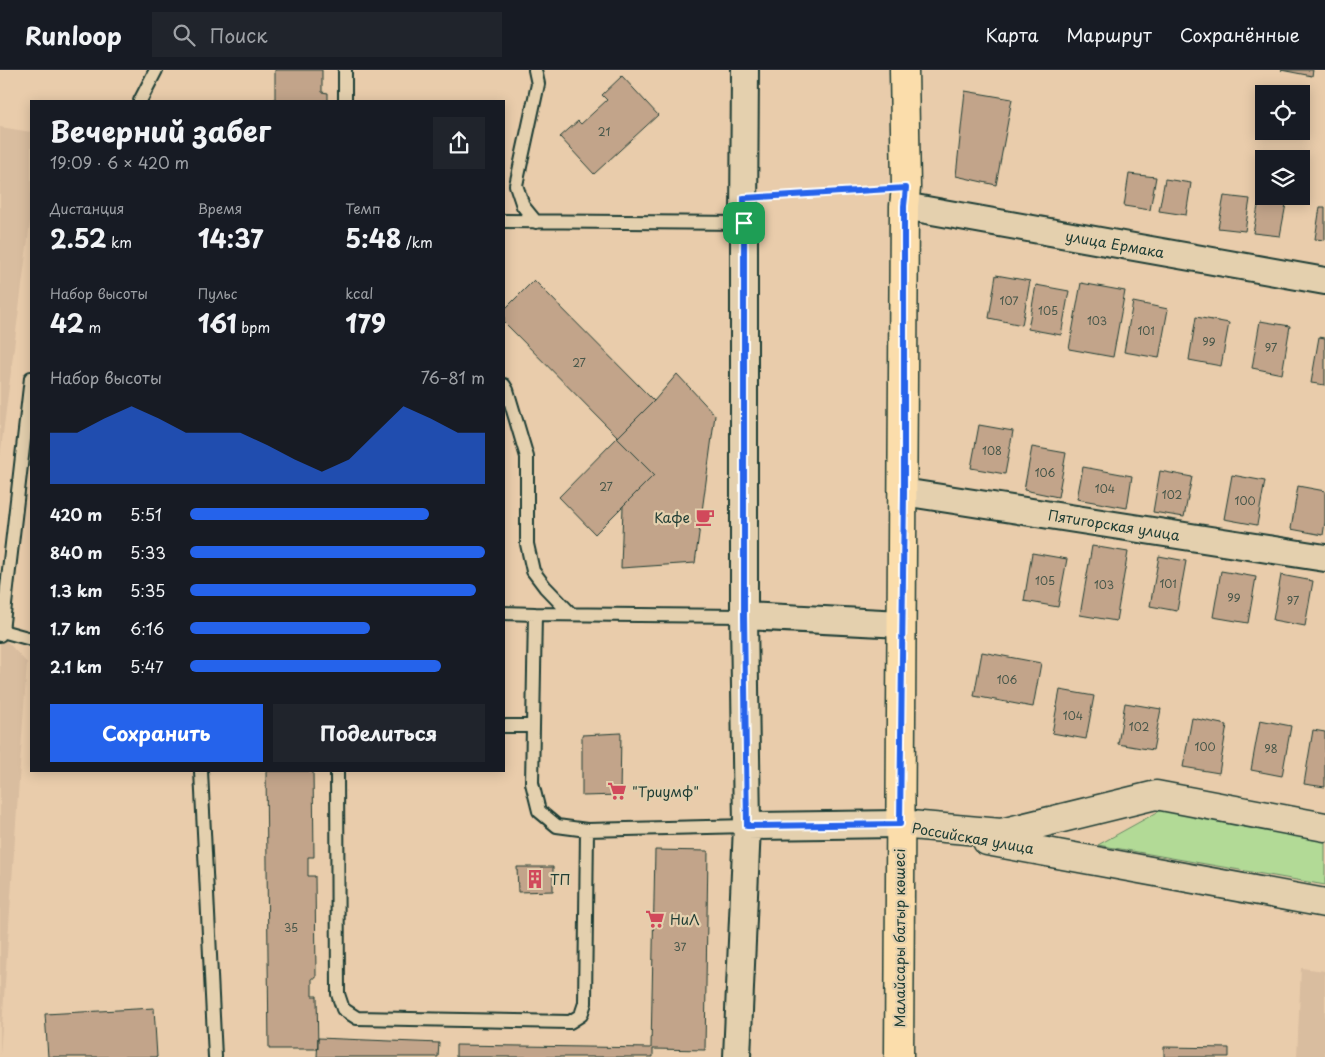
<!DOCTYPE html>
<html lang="ru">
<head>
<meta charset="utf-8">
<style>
	body { margin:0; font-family:"Playpen Sans",sans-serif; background:#20242c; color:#f1f3f6; height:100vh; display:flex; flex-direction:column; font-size:19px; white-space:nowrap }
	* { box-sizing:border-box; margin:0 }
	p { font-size:16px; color:#9ea1a6 }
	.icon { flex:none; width:28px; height:28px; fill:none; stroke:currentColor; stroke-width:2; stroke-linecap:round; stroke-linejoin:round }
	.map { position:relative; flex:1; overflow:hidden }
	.panel { position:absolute; left:30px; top:30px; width:475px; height:672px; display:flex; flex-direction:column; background:#171b24; border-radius:0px; box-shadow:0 2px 12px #0003 }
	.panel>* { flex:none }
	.tools { position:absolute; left:1255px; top:15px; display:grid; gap:10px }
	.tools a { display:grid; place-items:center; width:55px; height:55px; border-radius:0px; background:#171b24; box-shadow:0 2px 12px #0003; font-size:25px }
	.pin { position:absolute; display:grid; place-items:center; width:42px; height:42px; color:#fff; margin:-21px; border-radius:10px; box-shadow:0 2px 8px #0006 }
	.round { display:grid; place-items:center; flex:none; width:52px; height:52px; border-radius:0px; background:#20242c }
	.summary { display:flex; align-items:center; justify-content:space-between; height:85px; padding:0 20px }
	h1 { font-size:28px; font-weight:700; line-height:38px }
	.metrics { display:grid; grid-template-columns:repeat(3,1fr); gap:8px; height:85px; padding:5px 20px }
	.metrics div { display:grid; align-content:center }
	.metrics b { font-size:25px; font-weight:700 }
	.metrics small { font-size:14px; font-weight:400 }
	.metrics p { font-size:14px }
	.chart { height:140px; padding:10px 20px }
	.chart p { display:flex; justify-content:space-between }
	.chart svg { width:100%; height:90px; margin-top:5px; fill:#2563eb; opacity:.7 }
	.primary-button { display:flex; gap:10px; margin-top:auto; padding:10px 20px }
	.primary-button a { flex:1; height:58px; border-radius:0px; background:#2563eb; color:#fff; font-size:20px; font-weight:700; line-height:58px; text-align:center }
	.primary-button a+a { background:#20242c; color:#f1f3f6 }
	ul { padding:0 20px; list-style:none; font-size:16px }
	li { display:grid; grid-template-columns:80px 60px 1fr; align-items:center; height:38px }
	li i { height:12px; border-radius:6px; background:#2563eb }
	header { display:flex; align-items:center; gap:30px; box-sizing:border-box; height:70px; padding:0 25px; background:#171b24; border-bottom:1px solid #363941 }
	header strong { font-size:24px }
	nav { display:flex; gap:28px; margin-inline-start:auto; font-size:18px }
	.search { width:350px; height:45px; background:#20242c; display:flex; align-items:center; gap:12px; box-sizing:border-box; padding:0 18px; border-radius:0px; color:#9ea1a6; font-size:19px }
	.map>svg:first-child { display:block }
</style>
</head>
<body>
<header>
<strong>Runloop</strong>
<div class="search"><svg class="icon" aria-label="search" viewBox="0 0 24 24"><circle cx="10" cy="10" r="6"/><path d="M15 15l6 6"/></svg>Поиск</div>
<nav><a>Карта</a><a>Маршрут</a><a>Сохранённые</a></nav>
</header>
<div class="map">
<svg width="1325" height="987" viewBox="0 0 1325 987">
	<rect width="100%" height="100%" fill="#e9ccab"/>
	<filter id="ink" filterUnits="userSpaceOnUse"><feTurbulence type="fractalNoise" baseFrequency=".02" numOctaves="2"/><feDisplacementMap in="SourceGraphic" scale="10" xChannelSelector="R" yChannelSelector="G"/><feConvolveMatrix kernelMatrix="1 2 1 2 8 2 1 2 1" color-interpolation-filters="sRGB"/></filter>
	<g filter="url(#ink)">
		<!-- built -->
		<path fill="#d9bd9f" d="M0,57l31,5v83l-31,242z
			M0,564l27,29 -27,393z
			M1301,898l24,3v86h-28z"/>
		<!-- green -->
		<path fill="#b2da96" stroke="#688c65" d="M1163,739l162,30v46l-227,-40z"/>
		<!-- building -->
		<path fill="#c2a48a" stroke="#1f3d34" d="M275,0h47v22l6,1v8h-53z
			M1281,0h32l-1,6z
			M622,6l36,39 -64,59 -34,-37 18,-16 3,3 26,-24 -5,-5z
			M965,21l47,8 -16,86 -40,-9z
			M1129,104l27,3 -6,33 -26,-4z
			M1165,109l26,4 -5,32 -27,-4z
			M1224,126l26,3 -5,32 -27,-3z
			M1259,131l27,3 -6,32 -27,-3z
			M1320,137h5v33l-10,-1z
			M996,205l34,6 -8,44 -33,-7z
			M534,210l120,121 -36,36 -114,-115v-12z
			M1081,213l44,8 -12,66 -44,-8z
			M1036,215l33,6 -8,44 -33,-6z
			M1133,232l35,7 -9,49 -35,-6z
			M1196,247l33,6 -8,43 -32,-6z
			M1260,251l30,5 -8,48 -30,-6z
			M1319,267l6,1v47l-14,-2z
			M677,304l38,41 -20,148 -74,5 2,-62 31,-31 -37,-37 37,-37z
			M979,355l34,6 -8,43 -34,-6z
			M617,368l37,37 -59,59 -36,-37z
			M1032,377l34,6 -8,44 -34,-7z
			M1083,397l49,9 -5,32 -50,-9z
			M1160,401l32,6 -8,40 -31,-5z
			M1232,405l33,6 -8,44 -33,-6z
			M1298,416l27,5v31l-2,13 -32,-6z
			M1092,476l36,6 -12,69 -36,-6z
			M1032,483l35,6 -9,48 -34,-6z
			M1159,486l27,5 -9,50 -27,-5z
			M1221,501l35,6 -8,46 -35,-6z
			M1281,505l32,6 -8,45 -32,-6z
			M982,582l59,11 -8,44 -59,-11z
			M1060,620l34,6 -8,43 -34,-6z
			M1125,633l36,6 -8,41 -35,-6z
			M1192,648l35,7 -8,48 -36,-6z
			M1260,650l31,6 -9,50 -31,-6z
			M1313,660l12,2v55l-21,-3z
			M621,663l-1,62 -38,1v-61z
			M266,701h47l1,86h-6v19h7l1,102h-4v18h5l1,53h-49z
			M655,780l53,1 -3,199 -52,-1v8h-197v-12l195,3z
			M517,797h36v24l-35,1z
			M154,938l3,49h-109l-3,-43z
			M318,968l121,5 -1,14h-121z
			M1164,977l65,1v9h-65z"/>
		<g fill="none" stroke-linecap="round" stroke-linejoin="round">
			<!-- service casing -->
			<g stroke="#1f3d34" stroke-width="16">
				<path id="service" d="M345,0v31
					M535,0l3,14 -22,101 7,21 13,16
					M140,31l16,-31
					M504,151l240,2
					M504,315l3,5 20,67v87l6,27 12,16 26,27
					M504,543l31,1
					M744,546l-209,-2 -3,169 7,28 18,15 30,4 160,-4
					M2,561l29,8
					M0,565l2,-4 29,-253
					M504,656h28
					M201,701l14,286
					M337,701l1,223 5,15 14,9 213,4 11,-7 4,-12 2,-173"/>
			</g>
			<!-- minor casing -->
			<g stroke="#1f3d34" stroke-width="30">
				<path id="minor" d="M904,136l421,75
					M903,422l422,66
					M744,546l158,8
					M747,756l152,-2
					M737,987l10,-231 -3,-210v-393l1,-153"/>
			</g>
			<!-- tertiary casing -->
			<g stroke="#1f3d34" stroke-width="31">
				<path id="tertiary" d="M899,754l102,9 155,-38 169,32
					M987,771l338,62"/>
			</g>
			<!-- primary casing -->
			<g stroke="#1f3d34" stroke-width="31">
				<path id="primary" d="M899,987l5,-851 2,-18 -2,-118"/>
			</g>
			<!-- path -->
			<path stroke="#1f3d34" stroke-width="3" stroke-dasharray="4 4" stroke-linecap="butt" d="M770,126l111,-7"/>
			<!-- service -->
			<use href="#service" stroke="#e4d0ae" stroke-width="12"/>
			<!-- minor -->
			<use href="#minor" stroke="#e4d0ae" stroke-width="26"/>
			<!-- tertiary -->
			<use href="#tertiary" stroke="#e4d0ae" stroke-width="28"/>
			<!-- primary -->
			<use href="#primary" stroke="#fbddab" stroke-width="28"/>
		</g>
	</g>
	<g fill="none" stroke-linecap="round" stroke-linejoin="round" filter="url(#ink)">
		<!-- route casing -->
		<g stroke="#fff" stroke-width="10">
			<path id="route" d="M906,118l-2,18v286l-4,332 -153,2 -3,-210v-418z"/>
		</g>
		<!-- route -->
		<use href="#route" stroke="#2563eb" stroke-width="6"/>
	</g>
	<!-- icons -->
	<defs>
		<g id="cafe-bare" transform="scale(1.5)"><path d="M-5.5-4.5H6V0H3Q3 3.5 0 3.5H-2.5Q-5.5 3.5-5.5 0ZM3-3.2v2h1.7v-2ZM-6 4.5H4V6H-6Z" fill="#d1495b" stroke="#e4d0ae" stroke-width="2.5" paint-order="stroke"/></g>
		<g id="supermarket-bare" transform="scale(1.5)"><path d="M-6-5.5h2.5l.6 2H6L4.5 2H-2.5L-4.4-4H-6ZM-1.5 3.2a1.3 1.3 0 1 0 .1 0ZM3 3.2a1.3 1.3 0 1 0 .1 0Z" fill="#d1495b" stroke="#e4d0ae" stroke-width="2.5" paint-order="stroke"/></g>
		<g id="building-bare" transform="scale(1.5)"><path d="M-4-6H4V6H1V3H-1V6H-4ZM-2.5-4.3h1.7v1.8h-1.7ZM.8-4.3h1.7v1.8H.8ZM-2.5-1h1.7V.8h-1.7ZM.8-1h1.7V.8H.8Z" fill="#d1495b" stroke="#e4d0ae" stroke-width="2.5" paint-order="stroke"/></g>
	</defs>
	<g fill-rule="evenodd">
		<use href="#cafe-bare" x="705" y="447"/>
		<use href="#supermarket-bare" x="617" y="721"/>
		<use href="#building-bare" x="535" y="809"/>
		<use href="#supermarket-bare" x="655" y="849"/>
	</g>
	<g text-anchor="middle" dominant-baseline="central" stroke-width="4.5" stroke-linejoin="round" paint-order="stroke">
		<!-- number labels -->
		<g font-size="11" fill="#48574a">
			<text x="604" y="61">21</text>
			<text x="1009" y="230">107</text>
			<text x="1048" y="240">105</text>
			<text x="1097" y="250">103</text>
			<text x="1146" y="260">101</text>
			<text x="1209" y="271">99</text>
			<text x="1271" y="277">97</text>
			<text x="579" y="292">27</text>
			<text x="992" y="380">108</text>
			<text x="1045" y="402">106</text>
			<text x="606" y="416">27</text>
			<text x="1105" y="418">104</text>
			<text x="1172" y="424">102</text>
			<text x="1245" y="430">100</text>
			<text x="1045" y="510">105</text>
			<text x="1168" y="513">101</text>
			<text x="1104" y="514">103</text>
			<text x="1234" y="527">99</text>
			<text x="1293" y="530">97</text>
			<text x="1007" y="609">106</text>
			<text x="1073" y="645">104</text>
			<text x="1139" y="656">102</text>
			<text x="1205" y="676">100</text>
			<text x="1271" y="678">98</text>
			<text x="291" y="857">35</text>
			<text x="680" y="876">37</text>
		</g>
		<!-- street labels -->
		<g font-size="14" fill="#1f3d34" stroke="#e4d0ae">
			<text transform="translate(1115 174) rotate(10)">улица Ермака</text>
			<text transform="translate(1114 455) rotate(9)">Пятигорская улица</text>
			<text transform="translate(973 768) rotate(10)">Российская улица</text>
			<text transform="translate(899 868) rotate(-90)">Малайсары батыр көшесі</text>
		</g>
		<!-- poi labels -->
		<g font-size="14" fill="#1f3d34" stroke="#e4d0ae" text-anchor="start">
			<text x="690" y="447" text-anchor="end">Кафе</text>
			<text x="632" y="721">"Триумф"</text>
			<text x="550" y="809">ТП</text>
			<text x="670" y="849">НиЛ</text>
		</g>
	</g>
</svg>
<div class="tools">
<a><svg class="icon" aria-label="locate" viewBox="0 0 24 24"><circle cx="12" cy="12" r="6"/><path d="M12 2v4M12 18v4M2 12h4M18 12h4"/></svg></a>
<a><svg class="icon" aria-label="layers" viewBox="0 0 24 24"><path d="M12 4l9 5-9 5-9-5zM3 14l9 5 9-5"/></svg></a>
</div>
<div class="pin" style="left:744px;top:153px;background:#1e9e55"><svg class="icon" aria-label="arrive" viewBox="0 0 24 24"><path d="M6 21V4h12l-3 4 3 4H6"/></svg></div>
<section class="panel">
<div class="summary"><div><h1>Вечерний забег</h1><p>19:09 · 6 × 420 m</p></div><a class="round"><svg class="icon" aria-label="share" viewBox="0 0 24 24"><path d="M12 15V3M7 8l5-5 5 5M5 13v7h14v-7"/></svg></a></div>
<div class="metrics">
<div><p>Дистанция</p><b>2.52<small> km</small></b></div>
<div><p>Время</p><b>14:37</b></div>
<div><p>Темп</p><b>5:48<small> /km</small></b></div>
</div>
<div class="metrics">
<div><p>Набор высоты</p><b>42<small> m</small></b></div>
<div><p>Пульс</p><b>161<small> bpm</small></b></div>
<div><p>kcal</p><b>179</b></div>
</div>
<div class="chart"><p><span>Набор высоты</span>76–81 m</p>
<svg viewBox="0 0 160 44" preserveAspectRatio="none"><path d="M0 44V19L10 19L20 12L30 6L40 12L50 19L60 19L70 19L80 25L90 32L100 38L110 32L120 19L130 6L140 12L150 19L160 19V44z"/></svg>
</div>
<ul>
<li><b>420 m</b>5:51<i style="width:81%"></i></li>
<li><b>840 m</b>5:33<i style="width:100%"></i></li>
<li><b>1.3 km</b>5:35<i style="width:97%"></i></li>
<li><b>1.7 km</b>6:16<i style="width:61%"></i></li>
<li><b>2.1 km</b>5:47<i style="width:85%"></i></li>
</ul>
<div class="primary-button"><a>Сохранить</a><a>Поделиться</a></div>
</section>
</div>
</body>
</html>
